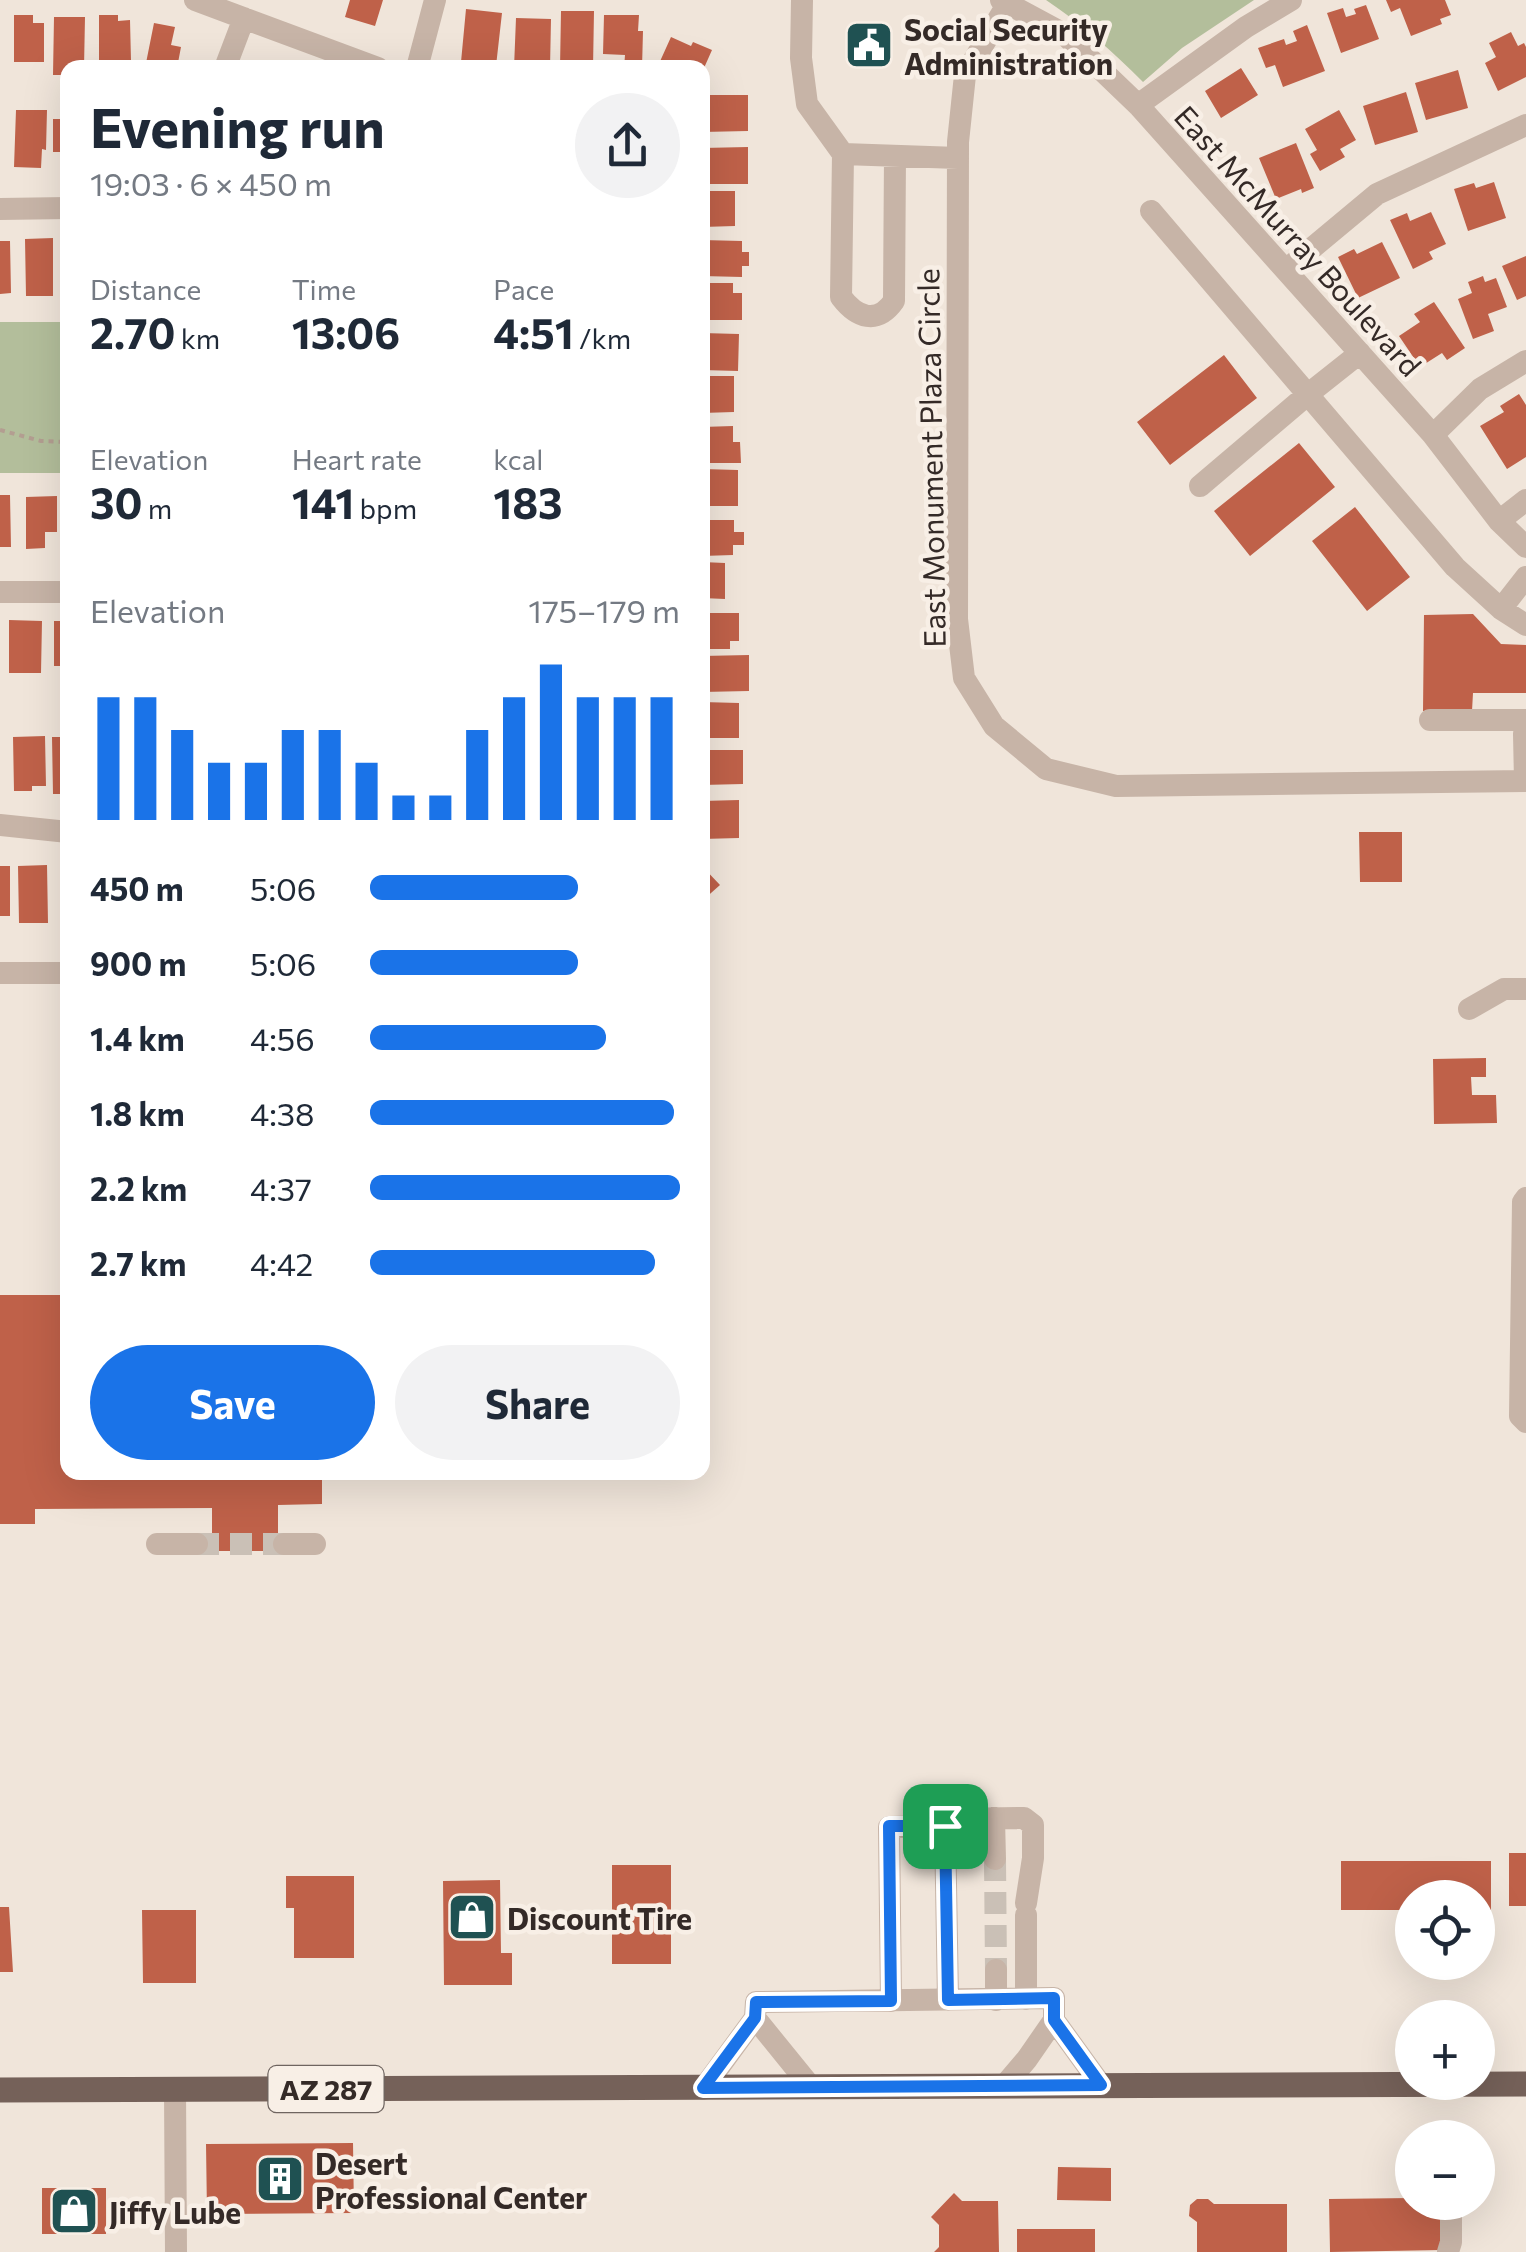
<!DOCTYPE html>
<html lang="en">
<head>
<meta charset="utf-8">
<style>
	body { margin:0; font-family:Commissioner,sans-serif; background:#f2f2f3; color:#1f2937; height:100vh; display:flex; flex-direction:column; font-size:38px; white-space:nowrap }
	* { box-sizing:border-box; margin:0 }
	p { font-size:32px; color:#747a83 }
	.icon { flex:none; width:55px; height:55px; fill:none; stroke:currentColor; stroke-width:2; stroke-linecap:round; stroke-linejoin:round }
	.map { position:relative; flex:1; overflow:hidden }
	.details { position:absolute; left:60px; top:60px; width:650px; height:1420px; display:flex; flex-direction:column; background:#fff; border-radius:20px; box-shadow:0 10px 40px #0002 }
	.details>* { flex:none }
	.controls { position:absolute; left:1395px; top:1880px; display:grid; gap:20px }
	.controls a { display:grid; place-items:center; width:100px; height:100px; border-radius:50%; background:#fff; box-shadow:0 10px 40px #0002; font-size:50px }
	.pin { position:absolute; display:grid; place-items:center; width:85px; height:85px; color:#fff; margin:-42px; border-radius:20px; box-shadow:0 5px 15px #0006 }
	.round { display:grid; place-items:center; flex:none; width:105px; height:105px; border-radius:52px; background:#f2f2f3 }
	.headline { display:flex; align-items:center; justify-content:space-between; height:170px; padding:0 30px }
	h1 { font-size:55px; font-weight:700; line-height:75px }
	.stats { display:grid; grid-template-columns:repeat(3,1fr); gap:15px; height:170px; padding:10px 30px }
	.stats div { display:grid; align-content:center }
	.stats b { font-size:42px; font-weight:700 }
	.stats small { font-size:28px; font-weight:400 }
	.stats p { font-size:28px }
	.chart { height:280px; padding:20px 30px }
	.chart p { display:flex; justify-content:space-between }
	.chart svg { width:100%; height:180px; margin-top:10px; stroke:#1a73e8; stroke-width:6 }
	.button { display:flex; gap:20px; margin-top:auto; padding:20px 30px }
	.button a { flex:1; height:115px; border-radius:60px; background:#1a73e8; color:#fff; font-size:40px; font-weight:700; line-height:115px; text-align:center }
	.button a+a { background:#f2f2f3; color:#1f2937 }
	ul { padding:0 30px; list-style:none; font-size:32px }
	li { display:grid; grid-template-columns:160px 120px 1fr; align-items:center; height:75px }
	li i { height:25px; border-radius:12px; background:#1a73e8 }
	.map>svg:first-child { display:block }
</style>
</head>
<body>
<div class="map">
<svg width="1526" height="2252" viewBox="0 0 1526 2252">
	<rect width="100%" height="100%" fill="#f0e5da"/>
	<!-- green -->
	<path fill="#b3be9b" d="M1046,0h208l-72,48 -39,34c-31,-31 -61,-58 -97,-82z
		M0,322h67l1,127 -6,1v23h-62z"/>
	<!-- building -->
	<path fill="#bf6149" d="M350,0h33l-8,26 -30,-9z
		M1386,0h59l6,15 -11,4 2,5 -31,12 -11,-28 -9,4z
		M1366,5l13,34 -38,14 -14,-40 16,-5 3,9 10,-3 -2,-5z
		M466,9l36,4 -6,53 -35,-4z
		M561,11h33l-1,57h-33z
		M14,15h19v8h11v39h-30z
		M99,15h19v6l12,-1 1,41 -15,1v6h-17z
		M604,15h35l-1,16h5l-1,37h-18l1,-13 -22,-1z
		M54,17h31l-1,51h-16v7h-15z
		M516,18l35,1 -1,49h-36z
		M154,23l21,4 -4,18 10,2 -4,21h-32z
		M1307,25l18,46 -42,16 -8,-22 -9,3 -8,-20 26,-9 2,6 11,-4 -4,-10z
		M1511,32l7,14 6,-3 2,4v30l-28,14 -13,-28 11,-6 -7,-14z
		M671,37l20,9 2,-4 19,8 -8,18h-47z
		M1241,68l17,27 -37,23 -16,-27z
		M1458,70l10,38 -42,12 -11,-37z
		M1406,92l12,40 -43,13 -12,-39z
		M702,95h46v36l-46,1z
		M16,110h31l-1,40 -4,-1 -1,19 -27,-1z
		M1339,110l17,30 -16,9 5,8 -25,14 -10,-17 7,-4 -12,-21z
		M53,119h15v33h-15z
		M1296,143l18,45 -12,5 -1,-4 -25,10 -17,-41z
		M748,147v37h-46v-36z
		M1494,182l12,36 -38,13 -14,-42 20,-6 2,5z
		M702,191h33v35l-33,1z
		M1431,212l15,32 -17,8 4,7 -20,10 -23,-49 17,-7 3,8z
		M53,238v58h-27l-1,-57z
		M702,240l40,1v11h7v14h-7v11l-40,-1z
		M0,241h10l1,52 -11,1z
		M1382,242l18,36 -42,20 -20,-41 16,-8 3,5z
		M1526,256v40l-9,4 -15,-34z
		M1483,276l2,6 11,-4 11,29 -19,7 6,17 -21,8 -15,-40 14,-6 -4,-11z
		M702,283h31v10h9v27h-40z
		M1434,302l31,46 -18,12 -5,-7 -22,14 -21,-31 21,-14 -6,-8z
		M702,333l37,1 -1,37 -36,-1z
		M1224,355l33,43 -87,67 -33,-43z
		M702,376h32v36l-32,1z
		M1519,394l7,11v52l-19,12 -27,-43 24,-14 -4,-6z
		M733,426v16h7l1,21h-39v-36z
		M1299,443l36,44 -85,69 -36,-45z
		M702,469l36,1v36h-36z
		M0,495h10l1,52h-11z
		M57,496v36h-12v16l-19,1v-52z
		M1355,507l55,70 -43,34 -55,-70z
		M702,520h32v12h10v13h-11v10l-31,1z
		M702,562l23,1v36l-23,-1z
		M702,613h37v28h-9v8h-28z
		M1473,614l28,30 25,1v48h-53l-1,18h-49l1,-96z
		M9,620l33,1 -1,52h-32z
		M54,621h14v57l-7,1 -1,-13h-6z
		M749,655v36l-47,1v-36z
		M702,702l37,1v35h-37z
		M45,736l1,50h-14v5h-18l-1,-54z
		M52,737h16v57h-15z
		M702,750h41v34l-41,1z
		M739,800v38l-37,1v-38z
		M1359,832h43v50h-42z
		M47,865l1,58h-29l-1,-57z
		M0,866h10v50h-10z
		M702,866l18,19 -18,16z
		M62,868h6v60h-5z
		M1486,1058v19h-15l1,18h24l1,28 -63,1 -1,-65z
		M0,1295h68v177h254v32l-44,1v46h-66v-43l-177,1v15h-35z
		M1509,1853h17v53h-17z
		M1341,1861h150v49h-13v-12h-66v12h-71z
		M612,1865h59v99h-59z
		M286,1876h68v82h-60v-50h-8z
		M500,1880l1,73h11v32h-68l-1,-104z
		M0,1907h9l4,65h-13z
		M142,1910h54v73h-53z
		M353,2143l1,70 -147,1 -1,-70z
		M1058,2167l53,1v33l-54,-1z
		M42,2188h64v46h-64z
		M954,2193l8,8h36l1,51h-65l5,-5v-22l-8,-8z
		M1412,2198v4h30v48l-112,2 -1,-53z
		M1197,2199h11l6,5h73v48h-90v-30l-8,-6 1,-11z
		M1017,2229h78v23h-78z"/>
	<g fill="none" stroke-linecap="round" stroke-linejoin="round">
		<!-- minor-tunnel -->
		<path stroke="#cac0b6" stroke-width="22" stroke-dasharray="22 11" stroke-linecap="butt" d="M197,1544h87
			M995,1859l1,111"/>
		<!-- path -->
		<path stroke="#b39e91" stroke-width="4" stroke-dasharray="5 5" stroke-linecap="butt" d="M0,430l41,11 27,1"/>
		<!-- minor -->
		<path stroke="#c7b4a7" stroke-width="22" d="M195,0l183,68
			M802,0l-1,58 6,46 36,50 115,4
			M1001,0l63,34 74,71 295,330 66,86 27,26
			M1008,3l-43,72 -7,67 -1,477 7,59 30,48 52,43 70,17 410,-5
			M225,68l19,-50
			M417,68l18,-68
			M1138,105l108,-78 45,-27
			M843,154l-2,143c16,21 36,28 53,4l1,-145
			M0,209l68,-1
			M1151,211l304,356 46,42 25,16
			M1287,269l90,-75 149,-69
			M1433,435l47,-46 46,-28
			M1200,486l107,-91 53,-42
			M1499,521l27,-21
			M0,592h68
			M1501,609l25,-32
			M1430,720h94
			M1525,781l-1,-47 2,-14
			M0,825l68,7
			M0,973h68
			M1469,1009l35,-20h22
			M1526,1198l-3,4 -3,214 6,6
			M157,1544h40
			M284,1544h31
			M994,1818l1,41
			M945,1826l3,174
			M1026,1915v84
			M996,1970v30
			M891,2001l-2,-174 56,-1 8,-7 71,-1 9,7v33l-7,45
			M755,2018l56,69
			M1004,2086l23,-27 27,-39
			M175,2089l1,163
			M703,2089l52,-71 1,-16 298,-4v22l47,65
			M1448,2252l3,-10v-40"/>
		<!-- major -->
		<path stroke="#756159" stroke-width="25" d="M0,2090l1526,-6"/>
	</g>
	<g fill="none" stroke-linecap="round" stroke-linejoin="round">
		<!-- route casing -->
		<g stroke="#fff" stroke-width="20">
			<path id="route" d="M889,1826h56l3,174 106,-2v22l47,65 -398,3 52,-70 1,-16 135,-1z"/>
		</g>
		<!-- route -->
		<use href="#route" stroke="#1a73e8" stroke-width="12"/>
	</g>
	<!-- icons -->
	<defs>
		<g id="civic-square" transform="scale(2.5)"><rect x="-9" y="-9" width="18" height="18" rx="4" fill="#1f5152" stroke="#f8efe6"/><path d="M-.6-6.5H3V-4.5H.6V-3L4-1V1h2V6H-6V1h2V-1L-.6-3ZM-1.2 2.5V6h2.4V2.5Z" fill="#fff"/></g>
		<g id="shop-square" transform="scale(2.5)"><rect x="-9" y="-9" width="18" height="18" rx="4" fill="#1f5152" stroke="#f8efe6"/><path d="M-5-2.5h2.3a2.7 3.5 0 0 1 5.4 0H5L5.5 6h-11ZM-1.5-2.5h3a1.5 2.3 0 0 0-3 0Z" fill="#fff"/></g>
		<g id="building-square" transform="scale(2.5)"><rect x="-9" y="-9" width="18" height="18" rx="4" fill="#1f5152" stroke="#f8efe6"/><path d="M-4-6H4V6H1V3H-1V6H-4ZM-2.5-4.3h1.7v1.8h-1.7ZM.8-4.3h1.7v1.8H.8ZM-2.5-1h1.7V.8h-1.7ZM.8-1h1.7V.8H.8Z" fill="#fff"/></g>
	</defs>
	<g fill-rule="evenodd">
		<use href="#civic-square" x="869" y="45"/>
		<use href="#shop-square" x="472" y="1917"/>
		<use href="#building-square" x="280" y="2179"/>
		<use href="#shop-square" x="74" y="2211"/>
	</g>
	<g text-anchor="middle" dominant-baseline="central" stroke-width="9" stroke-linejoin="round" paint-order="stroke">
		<!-- shield labels -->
		<rect fill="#f8efe6" stroke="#6f6560" stroke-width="2.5" x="268.5" y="2066" width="115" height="46" rx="8"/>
		<g font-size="28" font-weight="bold" fill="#342a27">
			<text x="326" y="2089">AZ 287</text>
		</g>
		<!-- poi labels -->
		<g font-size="30" font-weight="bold" fill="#342a27" stroke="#f8efe6" text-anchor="start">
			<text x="904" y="28">Social Security<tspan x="904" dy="34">Administration</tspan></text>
			<text x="507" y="1917">Discount Tire</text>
			<text x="315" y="2162">Desert<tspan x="315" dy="34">Professional Center</tspan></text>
			<text x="109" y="2211">Jiffy Lube</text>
		</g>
		<!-- street labels -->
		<g font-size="30" fill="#342a27" stroke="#f8efe6">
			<text transform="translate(1299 240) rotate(48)">East McMurray Boulevard</text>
			<text transform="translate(930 458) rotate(-91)">East Monument Plaza Circle</text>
		</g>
	</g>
</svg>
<div class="controls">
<a><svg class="icon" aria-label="locate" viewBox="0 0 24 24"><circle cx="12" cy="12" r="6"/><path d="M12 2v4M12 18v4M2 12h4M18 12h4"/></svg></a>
<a>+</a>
<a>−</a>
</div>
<div class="pin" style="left:945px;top:1826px;background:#1e9e55"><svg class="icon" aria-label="arrive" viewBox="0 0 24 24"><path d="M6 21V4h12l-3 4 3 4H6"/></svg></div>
<section class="details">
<div class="headline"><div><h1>Evening run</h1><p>19:03 · 6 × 450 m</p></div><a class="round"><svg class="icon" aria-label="share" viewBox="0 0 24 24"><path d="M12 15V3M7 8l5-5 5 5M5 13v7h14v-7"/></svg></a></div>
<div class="stats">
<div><p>Distance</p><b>2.70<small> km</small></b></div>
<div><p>Time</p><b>13:06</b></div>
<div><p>Pace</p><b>4:51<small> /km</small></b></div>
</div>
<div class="stats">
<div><p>Elevation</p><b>30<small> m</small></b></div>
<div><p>Heart rate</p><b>141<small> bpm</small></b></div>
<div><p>kcal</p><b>183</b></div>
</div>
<div class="chart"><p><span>Elevation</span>175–179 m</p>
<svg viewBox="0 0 160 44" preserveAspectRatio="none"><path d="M5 44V14M15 44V14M25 44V22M35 44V30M45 44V30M55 44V22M65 44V22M75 44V30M85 44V38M95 44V38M105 44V22M115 44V14M125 44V6M135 44V14M145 44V14M155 44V14"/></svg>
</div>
<ul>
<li><b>450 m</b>5:06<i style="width:67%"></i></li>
<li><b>900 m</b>5:06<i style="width:67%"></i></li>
<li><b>1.4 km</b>4:56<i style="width:76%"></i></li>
<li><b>1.8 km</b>4:38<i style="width:98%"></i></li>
<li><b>2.2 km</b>4:37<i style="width:100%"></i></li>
<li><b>2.7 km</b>4:42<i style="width:92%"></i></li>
</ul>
<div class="button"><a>Save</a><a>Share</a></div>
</section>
</div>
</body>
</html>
